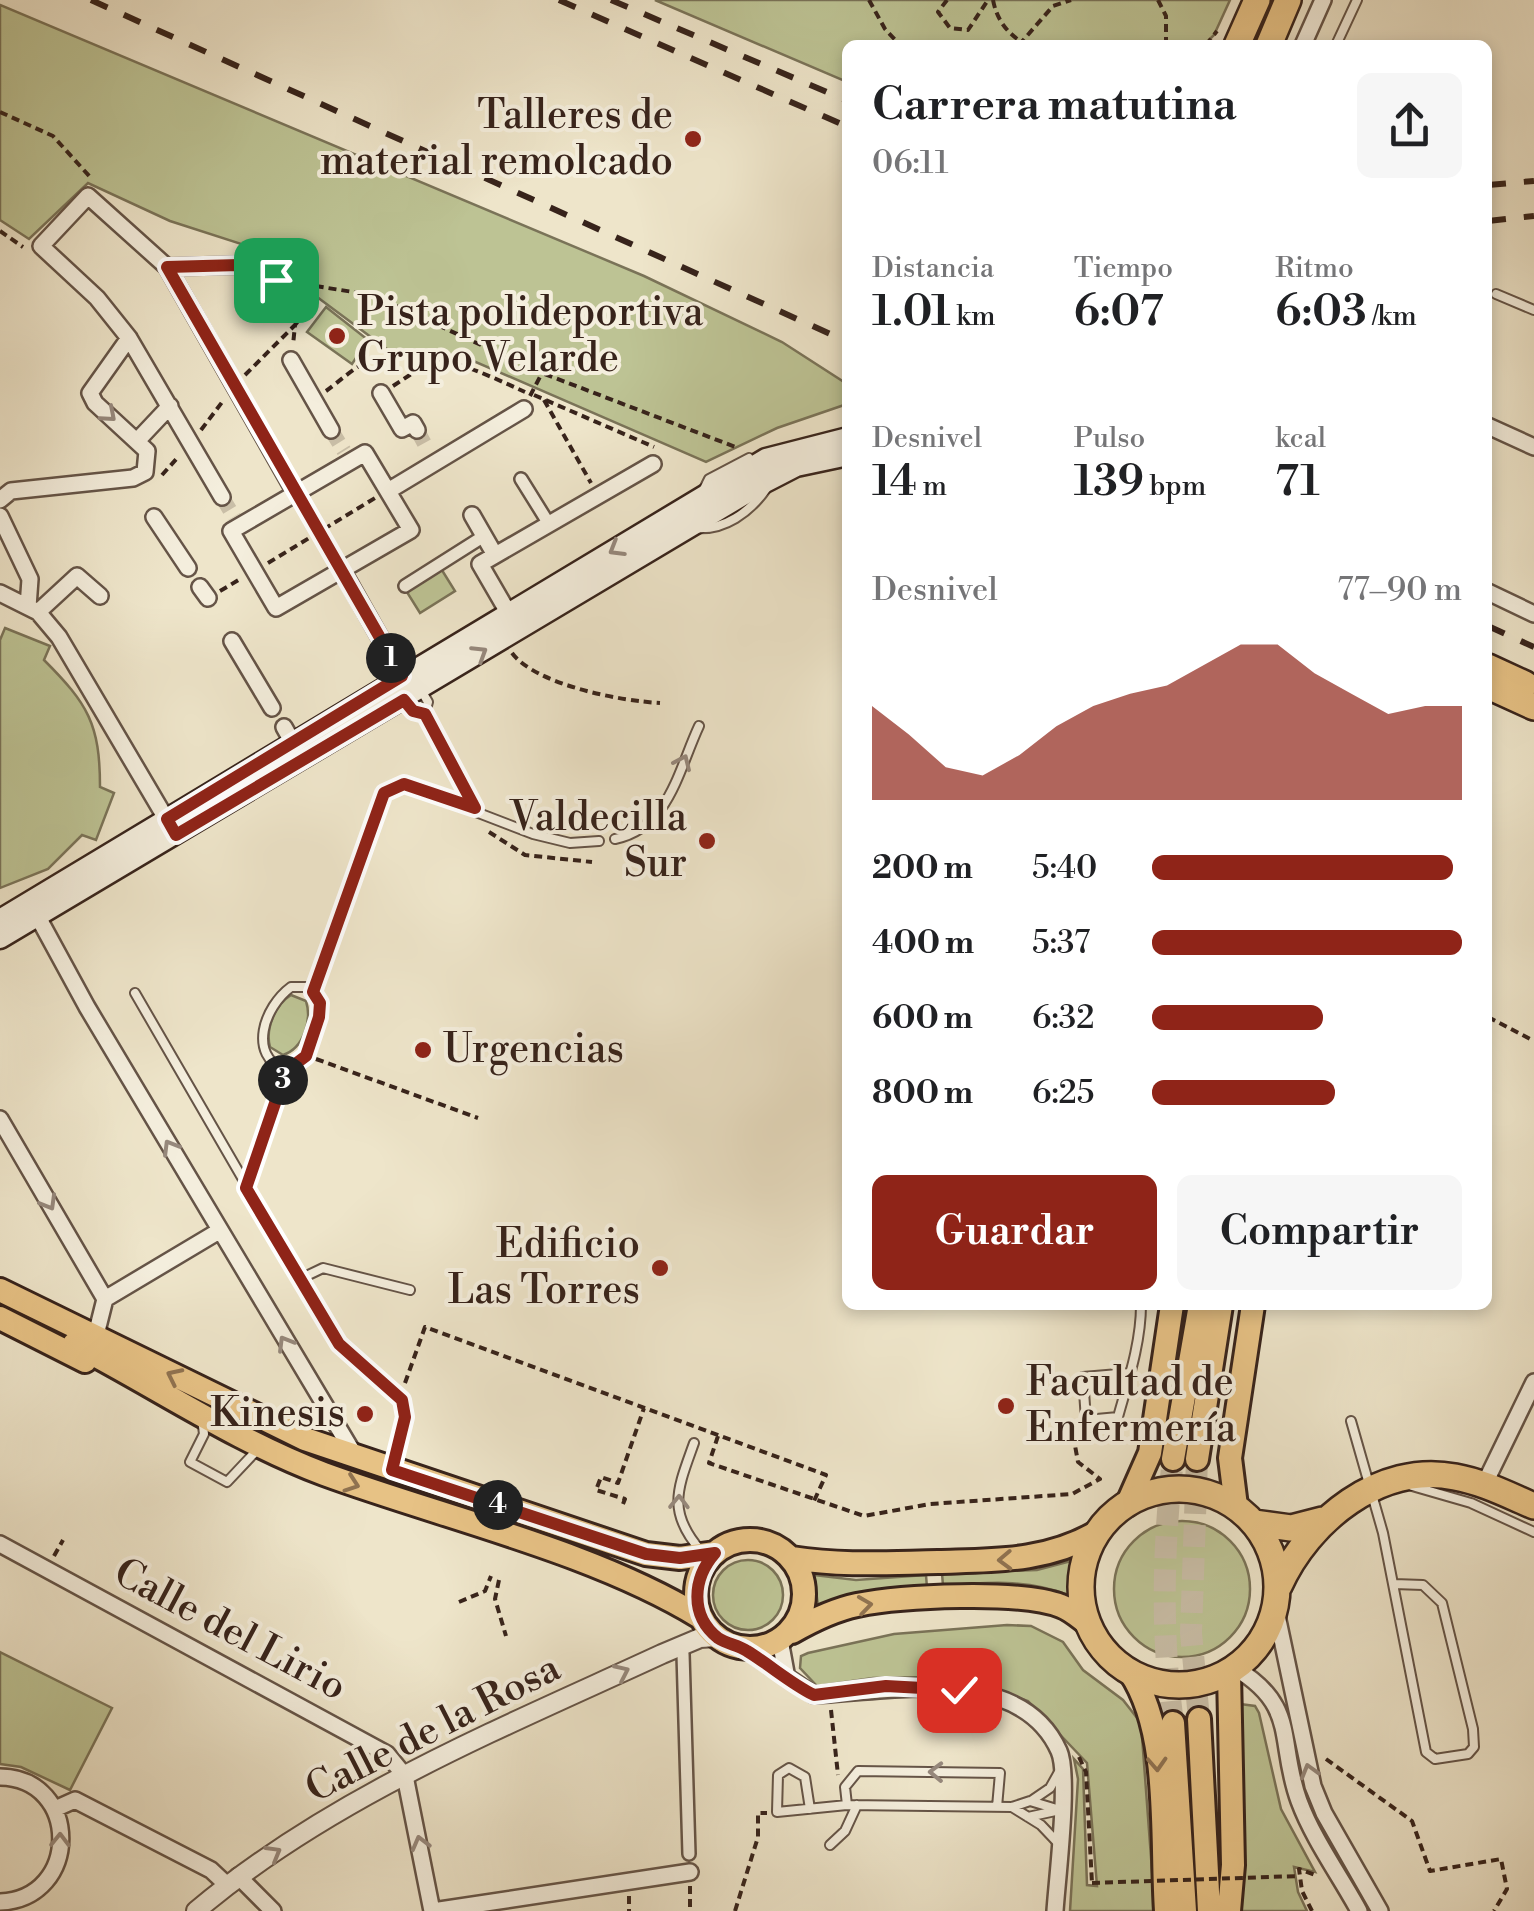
<!DOCTYPE html>
<html lang="es">
<head>
<meta charset="utf-8">
<style>
	body { margin:0; font-family:"Libre Bodoni",serif; background:#f6f6f6; color:#202124; height:100vh; display:flex; flex-direction:column; font-size:38px; white-space:nowrap }
	* { box-sizing:border-box; margin:0 }
	p { font-size:32px; color:#757577 }
	.icon { flex:none; width:55px; height:55px; fill:none; stroke:currentColor; stroke-width:2; stroke-linecap:round; stroke-linejoin:round }
	.map { position:relative; flex:1; overflow:hidden }
	.drawer { position:absolute; left:842px; top:40px; width:650px; height:1270px; display:flex; flex-direction:column; background:#fff; border-radius:15px; box-shadow:0 5px 15px #0003 }
	.drawer>* { flex:none }
	.pin { position:absolute; display:grid; place-items:center; width:85px; height:85px; color:#fff; margin:-42px; border-radius:20px; box-shadow:0 5px 15px #0006 }
	.km { position:absolute; width:50px; height:50px; margin:-25px; border-radius:50%; background:#222; color:#fff; font-size:28px; line-height:50px; text-align:center }
	.round { display:grid; place-items:center; flex:none; width:105px; height:105px; border-radius:15px; background:#f6f6f6 }
	.overview { display:flex; align-items:center; justify-content:space-between; height:170px; padding:0 30px }
	h1 { font-size:45px; font-weight:600; line-height:75px }
	.metrics { display:grid; grid-template-columns:repeat(3,1fr); gap:15px; height:170px; padding:10px 30px }
	.metrics div { display:grid; align-content:center }
	.metrics b { font-size:42px; font-weight:600 }
	.metrics small { font-size:28px; font-weight:400 }
	.metrics p { font-size:28px }
	.chart { height:280px; padding:20px 30px }
	.chart p { display:flex; justify-content:space-between }
	.chart svg { width:100%; height:180px; margin-top:10px; fill:#8f2418; opacity:.7 }
	.cta { display:flex; gap:20px; margin-top:auto; padding:20px 30px }
	.cta a { flex:1; height:115px; border-radius:15px; background:#8f2418; color:#fff; font-size:40px; font-weight:600; line-height:115px; text-align:center }
	.cta a+a { background:#f6f6f6; color:#202124 }
	ul { padding:0 30px; list-style:none; font-size:32px }
	li { display:grid; grid-template-columns:160px 120px 1fr; align-items:center; height:75px }
	li i { height:25px; border-radius:12px; background:#8f2418 }
	.map>svg:first-child { display:block }
</style>
</head>
<body>
<div class="map">
<svg width="1534" height="1911" viewBox="0 0 1534 1911">
	<rect width="100%" height="100%" fill="#eee5ca"/>
	<filter id="stains"><feTurbulence type="fractalNoise" baseFrequency=".002" numOctaves="4"/><feColorMatrix values="0 0 0 0 .2 0 0 0 0 .09 0 0 0 0 .02 0 0 0 .5 -.17"/></filter>
	<radialGradient id="worn" r=".72"><stop offset=".6" stop-color="#630" stop-opacity="0"/><stop offset="1" stop-color="#630" stop-opacity=".3"/></radialGradient>
	<!-- green -->
	<path fill="#bdc394" stroke="#7a7358" stroke-width="2.5" d="M655,0h575l-16,35 -10,10h-356l-1,37z
		M0,5l644,271 138,66 65,42v20l-70,24 -71,34 -244,-106 -75,-7 -82,-61 -5,-25 -130,-42 -82,-38 -59,56 -29,-19z
		M326,307l42,33 -16,24 -45,-32z
		M440,567l15,24 -35,22 -15,-24z
		M5,628l45,18 -6,14c44,44 56,64 56,127l14,6 -18,47 -14,-5 -34,34 -48,19v-248z
		M291,995l15,6c6,19 -2,47 -23,54l-13,-8c-5,-18 5,-42 21,-52z
		M1114 1589a68 68 0 1 1 136 0a68 68 0 1 1-136 0Z
		M713 1595a35 35 0 1 1 70 0a35 35 0 1 1-70 0Z
		M1071,1561l-3,34c-41,-16 -82,-13 -125,-9l-1,-13 95,-3z
		M814,1575l42,5 70,-5 1,13 -109,18z
		M1007,1625l24,1 32,16 20,28 40,30 18,23 14,188h-85l8,-132 -4,-20 9,10 4,116 10,1 -10,-123 -59,-62 -43,-15 -55,-9 -57,1 -56,8 -17,-18 1,-12 7,-3 86,-19z
		M0,1652l112,56 -42,82 -49,-23 -21,-3z
		M1240,1704l15,2 4,7 22,96 34,63 -21,-5 4,25 9,19h-67l5,-50z"/>
	<g fill="none" stroke-linecap="round" stroke-linejoin="round">
		<!-- minor-tunnel -->
		<path stroke="#c9bea7" stroke-width="15" stroke-dasharray="15 8" stroke-linecap="butt" d="M331,430l13,21
			M417,430l11,20
			M222,497l12,20"/>
		<!-- primary-tunnel -->
		<path stroke="#c9bea7" stroke-width="22" stroke-dasharray="22 11" stroke-linecap="butt" d="M1197,1459l-6,174 8,86
			M1173,1723c-12,-89 -10,-176 0,-264"/>
		<!-- service casing -->
		<g stroke="#655447" stroke-width="12">
			<path id="service" d="M1336,45l21,-45
				M1496,294l38,16
				M704,489l5,-10 40,-21
				M695,528c29,3 55,-16 71,-39
				M421,690l7,12 -3,11 50,95
				M615,839c54,-11 63,-68 84,-113
				M291,987h15l14,16 -14,53 -20,15c-39,-16 -22,-64 5,-84z
				M313,992l71,-199 19,-9 130,50 37,9 29,-2
				M135,993l204,352 63,55 3,17 -11,48
				M246,1188l40,-117
				M300,1279l23,-11 87,22
				M1130,1373l-47,4 3,43 32,-3c10,-36 23,-74 23,-112
				M202,1419l2,15 -14,28 37,20 32,-34
				M1351,1421l32,112 43,219 9,7 33,-5 6,-7 -1,-18 -31,-126 -19,-18 -29,-1
				M694,1443c-16,45 -28,68 7,108
				M1412,1486l59,17 63,29
				M1031,1801l19,-13 9,-16
				M997,1807l3,-34 -142,-2 -13,16 2,18 165,2 18,-6 30,9
				M1012,1807l29,18 18,19
				M810,1809l-5,-32 -16,-9 -11,7 -1,37 70,-7
				M1028,1817l32,-7
				M830,1845l15,-14 12,-26"/>
		</g>
		<!-- pedestrian casing -->
		<g stroke="#655447" stroke-width="16">
			<path id="pedestrian" d="M521,479l28,45
				M405,586l79,-50
				M683,1654l6,200"/>
		</g>
		<!-- minor casing -->
		<g stroke="#655447" stroke-width="20">
			<path id="minor" d="M1303,45l20,-45
				M167,267l72,-2 36,16
				M291,360l40,70
				M381,393l21,36 11,-6 4,7
				M1488,426l46,21
				M137,441l33,-35
				M365,453l46,77 -135,78 -45,-77z
				M388,491l136,-82
				M222,497l-93,-159 -32,-40 -56,-52 47,-50 79,71 129,227
				M0,500l11,-9 122,-13 12,-6 2,-21 -52,-48 -5,-10 39,-55
				M472,515l23,40
				M0,516l30,63 -2,28
				M154,517l34,51
				M342,570l60,107
				M200,587l8,11
				M1488,592l46,22
				M0,593l38,19 21,25 112,190
				M38,612l39,-36 23,20
				M509,614l-29,-50 173,-100
				M232,641l40,67
				M284,727l9,16
				M38,917l49,90 267,447
				M0,1119l105,180 -7,28
				M105,1299l114,-68
				M1484,1485l50,-103
				M0,1544l387,210 18,22 27,135
				M1275,1606l38,180 11,27 56,98
				M780,1640l7,38
				M744,1648l70,47c73,-3 206,-32 245,56 11,24 -2,129 -4,160
				M1235,1668c64,38 42,73 64,133 14,38 41,75 60,110
				M0,1777c81,1 81,122 0,125
				M55,1809l20,-9 136,70 16,15
				M238,1876l35,35
				M433,1911l257,-39"/>
		</g>
		<!-- tertiary casing -->
		<g stroke="#655447" stroke-width="22">
			<path id="tertiary" d="M196,1911c135,-114 306,-183 466,-257l38,-16 17,-1"/>
		</g>
		<!-- secondary casing -->
		<g stroke="#37231b" stroke-width="25">
			<path id="secondary" d="M0,920l766,-461 82,-21
				M0,938l763,-455 33,-17 52,-11"/>
		</g>
		<!-- primary casing -->
		<g stroke="#37231b" stroke-width="28">
			<path id="primary" d="M0,1290l305,149 341,115 34,4 35,-5
				M0,1318l85,43
				M74,1344c83,43 162,97 250,130 120,44 268,77 376,143
				M1173,1459l27,-154
				M1197,1459l24,-154
				M1127,1505l23,-52 22,-148
				M1236,1506l-6,-48 23,-153
				M696 1594a54 54 0 1 1 108 0a54 54 0 1 1-108 0Z
				M791,1558c54,8 93,5 147,4 57,-2 107,0 158,-29
				M792,1632c21,-12 41,-22 65,-27 44,-9 163,-15 204,1 9,3 18,11 26,17
				M1130,1672c41,61 31,166 36,239
				M1199,1719l10,192
				M1173,1723l12,188
				M1229,1911l4,-46 -4,-192"/>
		</g>
		<!-- trunk casing -->
		<g stroke="#37231b" stroke-width="30">
			<path id="trunk" d="M1237,45l20,-45
				M1269,45l19,-45
				M1488,667l37,17
				M1488,686l46,21
				M1081 1587a98 98 0 1 1 196 0a98 98 0 1 1-196 0Z
				M1254,1523l37,5 31,-8
				M1279,1586c29,-65 101,-124 176,-109 28,5 53,18 79,29"/>
		</g>
		<!-- path -->
		<path stroke="#37231b" stroke-width="4" stroke-dasharray="8 5" stroke-linecap="butt" d="M869,0l16,29 15,16
			M947,0l-9,12 12,16 18,2 20,-30
			M993,0c4,21 15,34 33,45
			M1158,0l8,16v29
			M1019,45l34,-39 18,-6
			M1206,45l11,-14
			M0,112l53,24 38,42
			M0,231l23,16
			M290,282l82,13 170,78 196,75
			M286,291l19,21 -10,13 -2,20
			M245,375l50,-50
			M393,386l38,-25
			M326,391c13,-9 31,-27 47,-31 53,-15 106,11 152,32
			M534,395l120,52
			M530,396l12,-23
			M544,400l47,83
			M201,430l22,-29
			M162,475l17,-19
			M303,506l31,51
			M268,563l107,-65
			M220,591l22,-13
			M512,653c24,32 109,48 148,50
			M489,832l36,23 67,7
			M1488,1017l46,24
			M316,1059l162,59
			M405,1383l20,-56 401,148 -12,26
			M718,1436l-9,27 155,53 66,-12 142,-10 28,-15 -22,-17 -4,-22h5
			M623,1504l2,-5 -29,-9 5,-13 17,6 26,-75
			M54,1556l9,-16
			M499,1580l-4,19 11,37
			M459,1602l26,-11 6,-15
			M831,1710l7,65
			M1079,1757l7,15 6,111
			M1326,1759l86,62 18,50 71,-12 6,30 -13,22
			M690,1886v25
			M629,1896v15
			M735,1911l23,-74v-24h9
			M1312,1911l-10,-20 -3,-22 19,7"/>
		<!-- service -->
		<use href="#service" stroke="#f4eedd" stroke-width="8"/>
		<!-- pedestrian -->
		<use href="#pedestrian" stroke="#f4eedd" stroke-width="11"/>
		<!-- minor -->
		<use href="#minor" stroke="#f4eedd" stroke-width="15"/>
		<!-- tertiary -->
		<use href="#tertiary" stroke="#f4eedd" stroke-width="18"/>
		<!-- secondary -->
		<use href="#secondary" stroke="#f4eedd" stroke-width="20"/>
		<!-- primary -->
		<use href="#primary" stroke="#e7c285" stroke-width="22"/>
		<!-- trunk -->
		<use href="#trunk" stroke="#e7c285" stroke-width="25"/>
		<!-- rail -->
		<path stroke="#37231b" stroke-width="6" stroke-dasharray="18 18" stroke-linecap="butt" d="M91,0l757,342
			M559,0l289,127
			M611,0l237,101
			M1488,185l46,-4
			M1488,221l46,-5
			M1488,626l46,21"/>
		<!-- path-bridge -->
		<path stroke="#37231b" stroke-width="4" stroke-dasharray="8 5" stroke-linecap="butt" d="M1092,1883l207,-7"/>
	</g>
	<!-- one-way arrows -->
	<defs><path id="oneway-chevron" d="M-2-3.5L2.5 0L-2 3.5" fill="none" stroke-width="1.6" stroke-linecap="round" stroke-linejoin="round" transform="scale(2.5)"/></defs>
	<g stroke="#96887c">
		<use href="#oneway-chevron" transform="translate(109 415) rotate(41)"/>
		<use href="#oneway-chevron" transform="translate(616 549) rotate(149)"/>
		<use href="#oneway-chevron" transform="translate(480 653) rotate(-32)"/>
		<use href="#oneway-chevron" transform="translate(683 762) rotate(-66)"/>
		<use href="#oneway-chevron" transform="translate(170 1147) rotate(-121)"/>
		<use href="#oneway-chevron" transform="translate(49 1203) rotate(60)"/>
		<use href="#oneway-chevron" transform="translate(285 1343) rotate(-121)"/>
		<use href="#oneway-chevron" transform="translate(679 1502) rotate(-89)"/>
		<use href="#oneway-chevron" transform="translate(622 1672) rotate(-25)"/>
		<use href="#oneway-chevron" transform="translate(1309 1771) rotate(-106)"/>
		<use href="#oneway-chevron" transform="translate(936 1772) rotate(-179)"/>
		<use href="#oneway-chevron" transform="translate(60 1840) rotate(-89)"/>
		<use href="#oneway-chevron" transform="translate(420 1843) rotate(-105)"/>
		<use href="#oneway-chevron" transform="translate(274 1853) rotate(-30)"/>
	</g>
	<g stroke="#8f7250">
		<use href="#oneway-chevron" transform="translate(174 1376) rotate(-154)"/>
		<use href="#oneway-chevron" transform="translate(352 1484) rotate(19)"/>
		<use href="#oneway-chevron" transform="translate(1005 1560) rotate(178)"/>
		<use href="#oneway-chevron" transform="translate(865 1605) rotate(-8)"/>
		<use href="#oneway-chevron" transform="translate(1157 1764) rotate(87)"/>
	</g>
	<g fill="none" stroke-linecap="round" stroke-linejoin="round">
		<!-- route casing -->
		<g stroke="#fff" stroke-width="20">
			<path id="route" d="M276,280l-37,-15 -72,2 235,409 -235,143 9,16 228,-135 9,11 12,3 50,94 -71,-24 -20,9 -71,199 7,11 -1,14 -13,39 -20,15 -40,117 93,156 63,56 3,17 -13,53 254,84 34,4 35,-5c-22,25 -26,62 3,85 9,6 20,7 29,13 23,14 43,32 67,44l72,-9 73,4"/>
		</g>
		<!-- route -->
		<use href="#route" stroke="#8f2418" stroke-width="12"/>
	</g>
	<!-- markers -->
	<g fill="#8f2418" stroke="#f4eedd" stroke-width="4">
		<circle cx="693" cy="139" r="10"/>
		<circle cx="337" cy="336" r="10"/>
		<circle cx="707" cy="841" r="10"/>
		<circle cx="423" cy="1050" r="10"/>
		<circle cx="660" cy="1268" r="10"/>
		<circle cx="1006" cy="1406" r="10"/>
		<circle cx="365" cy="1414" r="10"/>
	</g>
	<g text-anchor="middle" dominant-baseline="central" stroke-width="8" stroke-linejoin="round" paint-order="stroke">
		<!-- poi labels -->
		<g font-size="40" fill="#37231b" stroke="#f4eedd" text-anchor="end">
			<text x="673" y="116">Talleres de<tspan x="673" dy="46">material remolcado</tspan></text>
			<text x="357" y="313" text-anchor="start">Pista polideportiva<tspan x="357" dy="46">Grupo Velarde</tspan></text>
			<text x="687" y="818">Valdecilla<tspan x="687" dy="46">Sur</tspan></text>
			<text x="443" y="1050" text-anchor="start">Urgencias</text>
			<text x="640" y="1245">Edificio<tspan x="640" dy="46">Las Torres</tspan></text>
			<text x="1026" y="1383" text-anchor="start">Facultad de<tspan x="1026" dy="46">Enfermería</tspan></text>
			<text x="345" y="1414">Kinesis</text>
		</g>
		<!-- street labels -->
		<g font-size="40" fill="#37231b" stroke="#f4eedd">
			<text transform="translate(230 1630) rotate(28)">Calle del Lirio</text>
			<text transform="translate(433 1729) rotate(-27)">Calle de la Rosa</text>
		</g>
	</g>
	<rect width="100%" height="100%" filter="url(#stains)"/>
	<rect width="100%" height="100%" fill="url(#worn)"/>
</svg>
<div class="pin" style="left:276px;top:280px;background:#1e9e55"><svg class="icon" aria-label="arrive" viewBox="0 0 24 24"><path d="M6 21V4h12l-3 4 3 4H6"/></svg></div>
<div class="pin" style="left:959px;top:1690px;background:#d93025"><svg class="icon" aria-label="check" viewBox="0 0 24 24"><path d="M5 12l5 5 9-10"/></svg></div>
<b class="km" style="left:391px;top:658px">1</b>
<b class="km" style="left:283px;top:1080px">3</b>
<b class="km" style="left:498px;top:1505px">4</b>
<section class="drawer">
<div class="overview"><div><h1>Carrera matutina</h1><p>06:11</p></div><a class="round"><svg class="icon" aria-label="share" viewBox="0 0 24 24"><path d="M12 15V3M7 8l5-5 5 5M5 13v7h14v-7"/></svg></a></div>
<div class="metrics">
<div><p>Distancia</p><b>1.01<small> km</small></b></div>
<div><p>Tiempo</p><b>6:07</b></div>
<div><p>Ritmo</p><b>6:03<small> /km</small></b></div>
</div>
<div class="metrics">
<div><p>Desnivel</p><b>14<small> m</small></b></div>
<div><p>Pulso</p><b>139<small> bpm</small></b></div>
<div><p>kcal</p><b>71</b></div>
</div>
<div class="chart"><p><span>Desnivel</span>77–90 m</p>
<svg viewBox="0 0 160 44" preserveAspectRatio="none"><path d="M0 44V21L10 28L20 36L30 38L40 33L50 26L60 21L70 18L80 16L90 11L100 6L110 6L120 13L130 18L140 23L150 21L160 21V44z"/></svg>
</div>
<ul>
<li><b>200 m</b>5:40<i style="width:97%"></i></li>
<li><b>400 m</b>5:37<i style="width:100%"></i></li>
<li><b>600 m</b>6:32<i style="width:55%"></i></li>
<li><b>800 m</b>6:25<i style="width:59%"></i></li>
</ul>
<div class="cta"><a>Guardar</a><a>Compartir</a></div>
</section>
</div>
</body>
</html>
